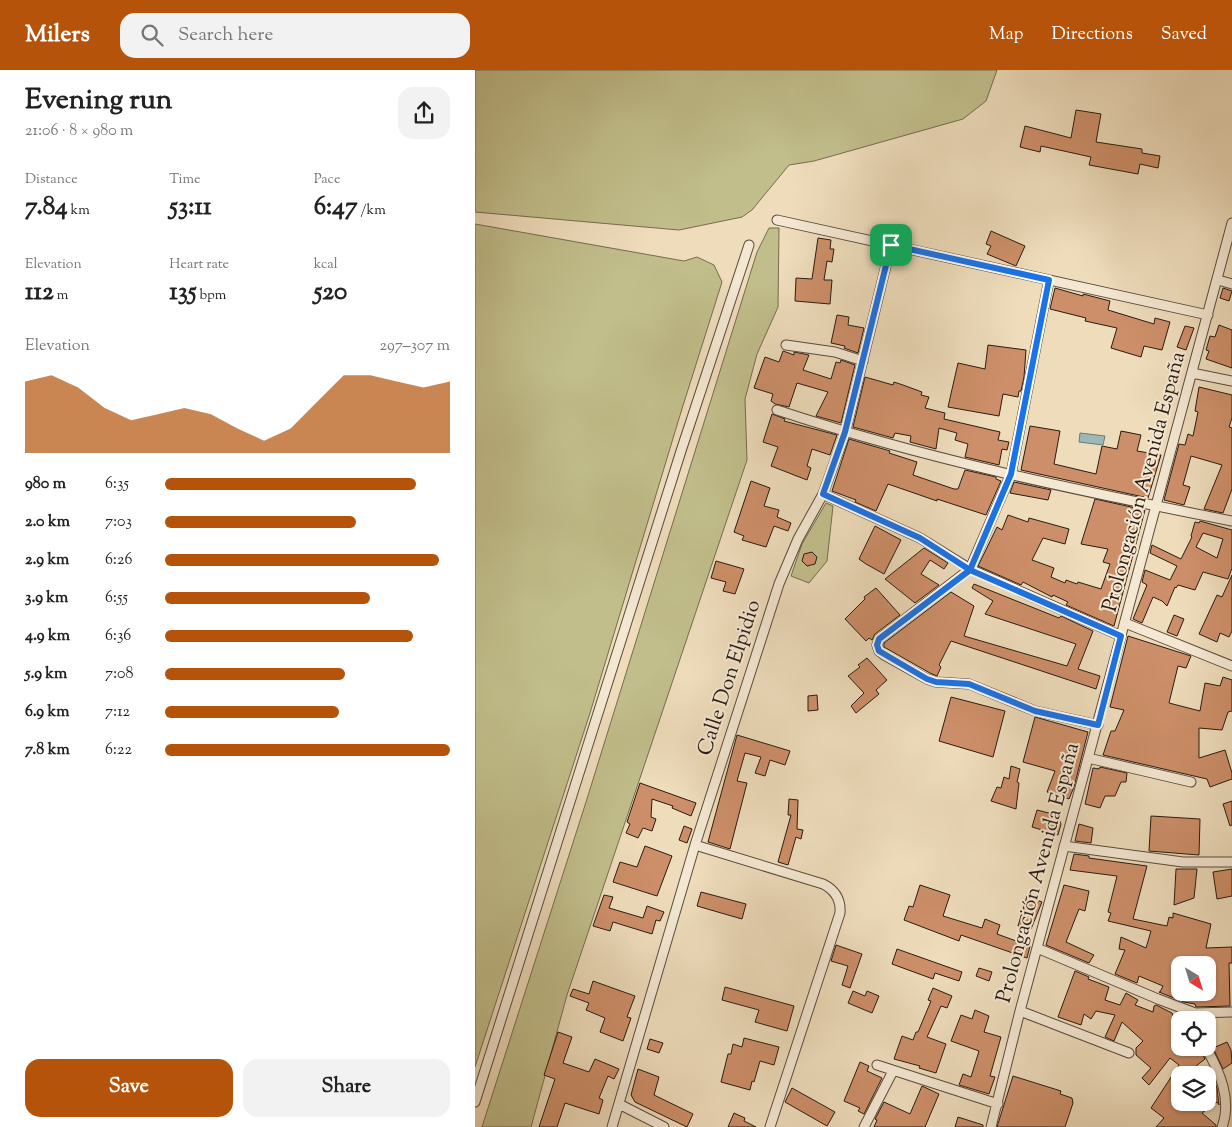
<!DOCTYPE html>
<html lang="en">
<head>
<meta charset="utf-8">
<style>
	body { margin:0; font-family:"Sorts Mill Goudy",serif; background:#f2f2f2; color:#222; height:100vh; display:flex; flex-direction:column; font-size:19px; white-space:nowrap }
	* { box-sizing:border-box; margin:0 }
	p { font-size:16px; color:#767676 }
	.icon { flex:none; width:28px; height:28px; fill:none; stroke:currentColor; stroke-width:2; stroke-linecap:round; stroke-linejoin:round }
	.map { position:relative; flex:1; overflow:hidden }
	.sheet { display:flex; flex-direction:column; background:#fff; width:475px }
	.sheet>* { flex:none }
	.needle { width:32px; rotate:142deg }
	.fabs { position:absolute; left:696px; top:886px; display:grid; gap:10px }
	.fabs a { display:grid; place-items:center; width:45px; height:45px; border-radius:10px; background:#fff; box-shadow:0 1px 4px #0004; font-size:25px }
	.pin { position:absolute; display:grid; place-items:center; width:42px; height:42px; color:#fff; margin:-21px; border-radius:10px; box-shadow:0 2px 8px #0006 }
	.round { display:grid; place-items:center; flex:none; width:52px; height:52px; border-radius:15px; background:#f2f2f2 }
	.summary { display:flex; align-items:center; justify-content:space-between; height:85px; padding:0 25px }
	h1 { font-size:28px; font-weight:700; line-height:38px }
	.stats { display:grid; grid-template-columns:repeat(3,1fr); gap:8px; height:85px; padding:5px 25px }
	.stats div { display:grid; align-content:center }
	.stats b { font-size:25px; font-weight:700 }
	.stats small { font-size:14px; font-weight:400 }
	.stats p { font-size:14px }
	.chart { height:140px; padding:10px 25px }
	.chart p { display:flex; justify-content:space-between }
	.chart svg { width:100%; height:90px; margin-top:5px; fill:#b45309; opacity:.7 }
	.cta { display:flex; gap:10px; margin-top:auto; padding:10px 25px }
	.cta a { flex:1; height:58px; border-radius:15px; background:#b45309; color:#fff; font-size:20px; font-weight:700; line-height:58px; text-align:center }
	.cta a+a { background:#f2f2f2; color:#222 }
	ul { padding:0 25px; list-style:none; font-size:16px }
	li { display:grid; grid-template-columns:80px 60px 1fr; align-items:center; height:38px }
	li i { height:12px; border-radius:6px; background:#b45309 }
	header { display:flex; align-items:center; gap:30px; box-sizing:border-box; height:70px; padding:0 25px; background:#b45309; color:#fff }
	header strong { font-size:24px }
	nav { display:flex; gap:28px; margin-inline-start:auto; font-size:18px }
	.search { width:350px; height:45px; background:#f2f2f2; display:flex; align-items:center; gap:12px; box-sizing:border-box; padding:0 18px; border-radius:15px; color:#767676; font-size:19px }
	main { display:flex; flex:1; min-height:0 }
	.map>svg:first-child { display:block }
</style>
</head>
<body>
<header>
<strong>Milers</strong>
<div class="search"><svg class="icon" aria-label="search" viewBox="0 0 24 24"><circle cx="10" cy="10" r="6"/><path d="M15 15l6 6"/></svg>Search here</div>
<nav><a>Map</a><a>Directions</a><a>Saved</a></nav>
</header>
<main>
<section class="sheet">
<div class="summary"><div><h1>Evening run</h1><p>21:06 · 8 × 980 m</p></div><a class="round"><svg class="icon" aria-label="share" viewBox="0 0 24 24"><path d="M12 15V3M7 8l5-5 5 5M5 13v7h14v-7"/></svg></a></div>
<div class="stats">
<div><p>Distance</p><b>7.84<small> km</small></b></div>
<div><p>Time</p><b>53:11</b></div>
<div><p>Pace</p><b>6:47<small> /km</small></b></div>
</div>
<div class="stats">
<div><p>Elevation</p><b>112<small> m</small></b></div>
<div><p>Heart rate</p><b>135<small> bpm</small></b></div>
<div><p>kcal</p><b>520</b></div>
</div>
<div class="chart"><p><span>Elevation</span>297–307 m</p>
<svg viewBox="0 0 160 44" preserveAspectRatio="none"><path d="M0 44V9L10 6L20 12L30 22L40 28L50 25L60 22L70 25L80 32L90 38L100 32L110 19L120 6L130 6L140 9L150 12L160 9V44z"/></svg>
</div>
<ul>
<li><b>980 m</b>6:35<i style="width:88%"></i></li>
<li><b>2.0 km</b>7:03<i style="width:67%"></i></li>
<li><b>2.9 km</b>6:26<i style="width:96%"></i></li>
<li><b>3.9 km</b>6:55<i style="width:72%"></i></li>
<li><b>4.9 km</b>6:36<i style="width:87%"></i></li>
<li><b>5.9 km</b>7:08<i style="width:63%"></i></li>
<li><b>6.9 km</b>7:12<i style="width:61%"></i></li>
<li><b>7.8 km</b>6:22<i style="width:100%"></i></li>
</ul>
<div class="cta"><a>Save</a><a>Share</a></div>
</section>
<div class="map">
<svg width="757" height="1057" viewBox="0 0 757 1057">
	<rect width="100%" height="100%" fill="#eedcbb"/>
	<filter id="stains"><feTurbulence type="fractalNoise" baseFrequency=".004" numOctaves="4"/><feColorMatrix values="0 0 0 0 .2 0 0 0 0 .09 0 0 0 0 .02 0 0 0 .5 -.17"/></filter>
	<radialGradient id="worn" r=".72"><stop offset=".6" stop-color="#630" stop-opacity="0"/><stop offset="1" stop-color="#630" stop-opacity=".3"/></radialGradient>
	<!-- green -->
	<path fill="#c1be8b" stroke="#756c4e" d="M0,0h522l-11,31 -23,18 -149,42 -25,4 -37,45 -10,7 -63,13 -204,-18z
		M0,154l209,37 13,-4 17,8 8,17 -41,130 -91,301 -115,354z
		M294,158h10l-1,79 -21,47 -12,45 2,61 -180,535 -36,132h-49l104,-325 171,-550z
		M351,433l7,3 -6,55 -18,22 -18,-7 11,-32z"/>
	<!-- water -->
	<path fill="#9cb9b9" stroke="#6e7a76" d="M605,363l25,3 -2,9 -24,-3z"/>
	<!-- building -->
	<path fill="#cd8f69" stroke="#291b11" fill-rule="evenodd" d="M601,40l25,4 -5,28 46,7v4l18,3 -2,12 -18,-4 -2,10 -49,-9 2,-8 -50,-11 -1,6 -20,-5 5,-21 46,12z
		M516,161l34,15 -9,20 -29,-12 4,-8 -5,-2z
		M343,168l13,2 -1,9h4l-2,13 -5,-1 -3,19h8l-2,24 -35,-3 1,-23 16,1z
		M580,218l28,8v-2l27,7 -2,9 46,14 1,-6 15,4 -8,28 -18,-4 -3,11 -30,-9 6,-20 -32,-7 1,-3 -36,-9z
		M748,218l9,3 -3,10 -9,-3z
		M362,245l12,2 -1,8 16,3 -6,25 -14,-5 1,-2 -14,-3z
		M744,255l13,5v38l-26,-9 3,-8 -3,-1 4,-14 5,1z
		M710,256l9,2 -8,22 -9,-3z
		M513,275l38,5 -2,27 -3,14h-2l-1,6 -15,-3 -4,22 -51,-9 10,-44 27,6z
		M308,281l11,4v-3l15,3 -6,15 28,9 5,-17 4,1 1,-3 14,5 -14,58 -25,-7 12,-24 -31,-9 -8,24 -14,-3 -4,-3 2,-7 -19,-6 11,-31 14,5z
		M390,307l28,8 1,-3 9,3 19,7 -1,3 8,2 -4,11 20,5 -1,6 56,13 -2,8 11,2 -2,8 -5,-1 -3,16 -34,-8 3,-13 -13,-4 2,-7 -18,-5 -3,21 -26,-7 1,-6 -16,-3 -2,5 -40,-11z
		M724,317l33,8v23l-3,9 3,1v61l-9,24 -19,-4 18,-44 -31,-9 -8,29 7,2 -6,18 -20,-5 15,-56 6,1 3,-11 5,2 5,-24 -3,-1z
		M297,344l13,5 -1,2 53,14 -7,20 -18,-6 -5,17 4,2 -4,12 -36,-14 7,-19 -15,-5z
		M555,356l30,5 -6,33 42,10 6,-28 15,3 4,-18 20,4 -4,16 24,4 -13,43 -127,-28z
		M374,369l41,12 -1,2 28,9 -4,13 41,14h4l7,-19 31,7v2l5,2 -15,34 -49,-16v2l-49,-17 -12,27 -21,-9 1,-2 -24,-9z
		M276,411l19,7 -6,18 15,4 -2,7 14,6 -3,8 -14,-5 -8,21 -24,-7 2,-4 -10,-4z
		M539,412l37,8 -3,10 -38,-7z
		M620,429l50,11 -31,116 -48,-21 2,-3 -15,-7 -1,2 -29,-15 -2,3 -43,-19 19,-39 5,3 6,-15 20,7 1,-4 40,11 -4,15 -22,-6 -11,22 22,8 -3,9 14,6 1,-3 11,4 1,-2 23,7 9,-25 -7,-2 5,-13 -27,-5z
		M725,451l32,9v38l-4,11 -25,-7 -8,18 -17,-5 -2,3 -1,-1 -8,19 -5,-5 -9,-4 -11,26 -9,-4 14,-34 -5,-3 3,-12 25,10 7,-14 -27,-13 2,-8 29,14 11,-22 -1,-1 4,-14 4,1zM728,463l20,6 -6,19 -21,-11z
		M400,456l26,14 -17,34 -18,-10 -7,-5z
		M449,478l24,15 -4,6 -14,-9 -9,14 18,11 -24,18 -30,-24z
		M337,482l5,5 -2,7 -8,2 -5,-5 2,-7z
		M241,491l28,8 -9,25 -12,-3 3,-9 -15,-4z
		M757,505v56l-3,6 -9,-4 -3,9 -18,-8 18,-39 5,2z
		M499,514l85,34 2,-2 32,15 -15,38 22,7 -4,13 -145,-48 -12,24 2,2 -4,9 -7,-3 -46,-26v-4l67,-51 23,14 -10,30 103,30 9,-22 -91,-30 8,-13 -21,-13z
		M401,518l24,27 -25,19 -3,6 -3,-2 -3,3 -21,-22 20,-20 -1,-2z
		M699,545l10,4 -7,17 -10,-4z
		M653,566l63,20 -5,12 -8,-2 -9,37 31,8 5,-28 15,3 3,-9 9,3v31l-4,1 -6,18 -23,-2v30l26,-8 7,23v6l-22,8 -3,-8 -104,-24 8,-24h4l9,-21 -14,-3z
		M392,588l20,22 -11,10 3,4 -23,19 -5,-7 13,-13 -16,-17 12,-9 -2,-2z
		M342,625l1,15 -10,1v-15z
		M476,627l54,14 -12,46 -54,-16z
		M560,647l53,15 -14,55 -5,12 -22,-7 8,-21 -32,-9z
		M262,665l53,16 -5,14 -15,-5 -5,16 -10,-3 6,-16 -16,-4 -8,28 10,2 -17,66 -22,-7z
		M536,696l9,3 -3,13 2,1 -3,26 -25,-8 6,-14 4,1 3,-11 5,2z
		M625,697l27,6 -1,9h-5l-6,14h-10l-5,12 -15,-4 8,-36 6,1z
		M165,713l56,20 -5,13 -19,-8 1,-2 -21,-7 -1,18 5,2 -4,12 -9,-3 -5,10 -12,-5 4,-9 -3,-2z
		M314,729l9,1 -1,29 6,1 -2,9 -5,-2 -8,28 -10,-3 13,-47h-3z
		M757,731v24l-2,1 -7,-22z
		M562,740l20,5 4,9 -3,11 -26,-8z
		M676,746l49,3 -1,36 -50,-4z
		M604,754l14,4 -2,15 -16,-2z
		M209,756l8,3 -5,14 -8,-3z
		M170,776l27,10 -15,40 -44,-14 7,-20 17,5z
		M599,784l15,2v2l58,8 -14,53 34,7 2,-9 4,1v-5l38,11 -5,24 26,-1v16h-3l1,43 -34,1 -1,-3 -11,-2 -25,-10h1l3,-6 -24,-10 -2,7 -22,-9 10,-24 -6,-1 2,-12 25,11 5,-17 -43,-10 3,-8 -3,-1 9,-36 -47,-6zM718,890l14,2v30h-35l8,-18v-9h12z
		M701,799h21l-3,29 -20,7z
		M757,799v27l-15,3 -4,-27z
		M445,815l30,10 -7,21 39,12 3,-9 15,6 -3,9 33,12 -3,12 -66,-23 -2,6 -55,-21 5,-14 4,1z
		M589,815l25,6 -4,20 -6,-2 -13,33 28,13 -5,8 -43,-18z
		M226,822l45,12 -4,15 -45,-13z
		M129,825l9,2 -4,11 34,10 4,-12 17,6 -4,9 -4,-1 -4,14 -39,-12 -3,9 -17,-5z
		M552,826l15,6 -11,27 -13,-3z
		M361,875l26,9 -12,34 -8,-3 6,-19 -17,-5z
		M422,879l65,23 -3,9 -24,-8 -2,6 -41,-15z
		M504,898l13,4 -3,9 -13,-5z
		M600,901l14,6 -1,2 21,8 -4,13 15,5 6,-12 12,7 -3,5 18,7 1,-6 2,-1 16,8 8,24v11h20l5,11 -9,7 7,9h-23v27h27v-18l6,-6 4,10 2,17 -2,-3 -15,11 14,12v2h-60l8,-9 -13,-10 28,-43 -9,-7 -21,27 -7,-7 9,-10 -15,-13v-7l7,-7 -21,-19 -8,19 -9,-4 10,-22 -19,-4 -5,8 -7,-5 -3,11 -23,-8z
		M118,911l42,15 -8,21 4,1 -8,23 -23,-9 5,-14 -19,-8 3,-7 -19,-7 3,-7 16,5z
		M250,917l69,19 -7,25 -32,-9 4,-12 -37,-10z
		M458,918l19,8 -5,12 -6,-2 -14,31 19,7 -10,29 -17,-5 1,-2 -26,-7 8,-23 11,4 3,-8h2l13,-31 -3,-1z
		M378,921l12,5 2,-5 12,5 -7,17 -24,-10z
		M500,940l14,6 -5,16 17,5 -11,39 5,1 -6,17 -30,-9 4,-11 8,3 8,-26 -28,-10 10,-26 11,4z
		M83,962l14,5 -9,26 26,9 6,-13 24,10 -5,10 -6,-3 -9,22 4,2 -4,14 -34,-11 -8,24h-18l16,-48 -11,-4z
		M269,968l35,9 -5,18 -14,-4 -6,21 -2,-1 -2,9 -29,-8 7,-28h3l2,-10 9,3z
		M175,969l13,4 -4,10 -12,-4z
		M752,972l4,8 1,13 -9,6 -10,-21z
		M385,992l9,4 -2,5 15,7 -18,36 -6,-3 2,-3 -16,-7z
		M163,999l21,8 -5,18 39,19 -6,13 -52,-25 -4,-7z
		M538,1006l48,15 -1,3 12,4 1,5 -8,24h-68z
		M447,1016l17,8 -14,33h-51l3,-7 -2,-1 9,-17 26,12z
		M317,1018l43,24 -8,14 -42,-24z
		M259,1043l11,5 -1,3 12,6h-28z
		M483,1047l25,8v2h-28z"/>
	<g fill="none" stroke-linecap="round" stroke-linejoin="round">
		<!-- minor casing -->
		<g stroke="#5a4b3c" stroke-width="11">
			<path id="minor" d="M302,150l431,95
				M574,210l-38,194 -41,95 -91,70 -2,6 2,6 5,4 43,24 9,3 33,2 66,27 63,14
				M743,210l14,4
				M311,275l49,7 28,9
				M717,303l40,8
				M302,340c148,49 302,81 455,111
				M348,424l97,44 50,31 151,67
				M650,553l107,43
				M613,688l103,24
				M220,775l128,39c12,6 18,15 17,29l-70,214
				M589,776l119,16h49
				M562,878l121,51 37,14 37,-1
				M545,941l109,42
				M731,978c14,24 26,52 16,79
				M402,995l121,39
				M0,1032l206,-651 68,-206
				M144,1034l45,23
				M137,1057l83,-282 84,-261 19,-45 25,-45 22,-61 46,-188
				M389,1057l29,-56
				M516,1057l29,-116 212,-788"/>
		</g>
		<!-- minor -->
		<use href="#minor" stroke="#f4e8d3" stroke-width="9"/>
	</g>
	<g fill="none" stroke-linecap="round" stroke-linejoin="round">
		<!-- route casing -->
		<g stroke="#fff" stroke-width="10">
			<path id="route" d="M416,175l-46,187 -22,62 97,44 50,32 151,66 -23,89 -63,-14 -66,-27 -33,-2 -9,-3 -48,-28 -2,-6 2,-6 91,-69 41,-96 38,-194 -158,-35"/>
		</g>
		<!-- route -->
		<use href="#route" stroke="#1a73e8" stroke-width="6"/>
	</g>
	<g text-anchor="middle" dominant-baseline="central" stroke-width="4" stroke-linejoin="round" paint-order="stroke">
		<!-- street labels -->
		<g font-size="21" fill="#291b11" stroke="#f4e8d3">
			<text transform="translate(670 412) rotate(-75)">Prolongación Avenida España</text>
			<text transform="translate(255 608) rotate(-72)">Calle Don Elpidio</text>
			<text transform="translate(564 803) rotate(-75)">Prolongación Avenida España</text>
		</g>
	</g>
	<rect width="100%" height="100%" filter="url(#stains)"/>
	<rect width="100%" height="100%" fill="url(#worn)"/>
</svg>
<div class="fabs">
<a><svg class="needle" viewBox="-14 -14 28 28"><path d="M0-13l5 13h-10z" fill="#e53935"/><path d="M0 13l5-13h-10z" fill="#767676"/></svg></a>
<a><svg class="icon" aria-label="locate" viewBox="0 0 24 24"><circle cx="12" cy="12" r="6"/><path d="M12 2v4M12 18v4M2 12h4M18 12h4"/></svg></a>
<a><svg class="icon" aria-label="layers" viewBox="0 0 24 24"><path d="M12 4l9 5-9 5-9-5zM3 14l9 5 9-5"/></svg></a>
</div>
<div class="pin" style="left:416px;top:175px;background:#1e9e55"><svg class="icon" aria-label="arrive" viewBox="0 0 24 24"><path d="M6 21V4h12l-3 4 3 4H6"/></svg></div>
</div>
</main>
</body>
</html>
